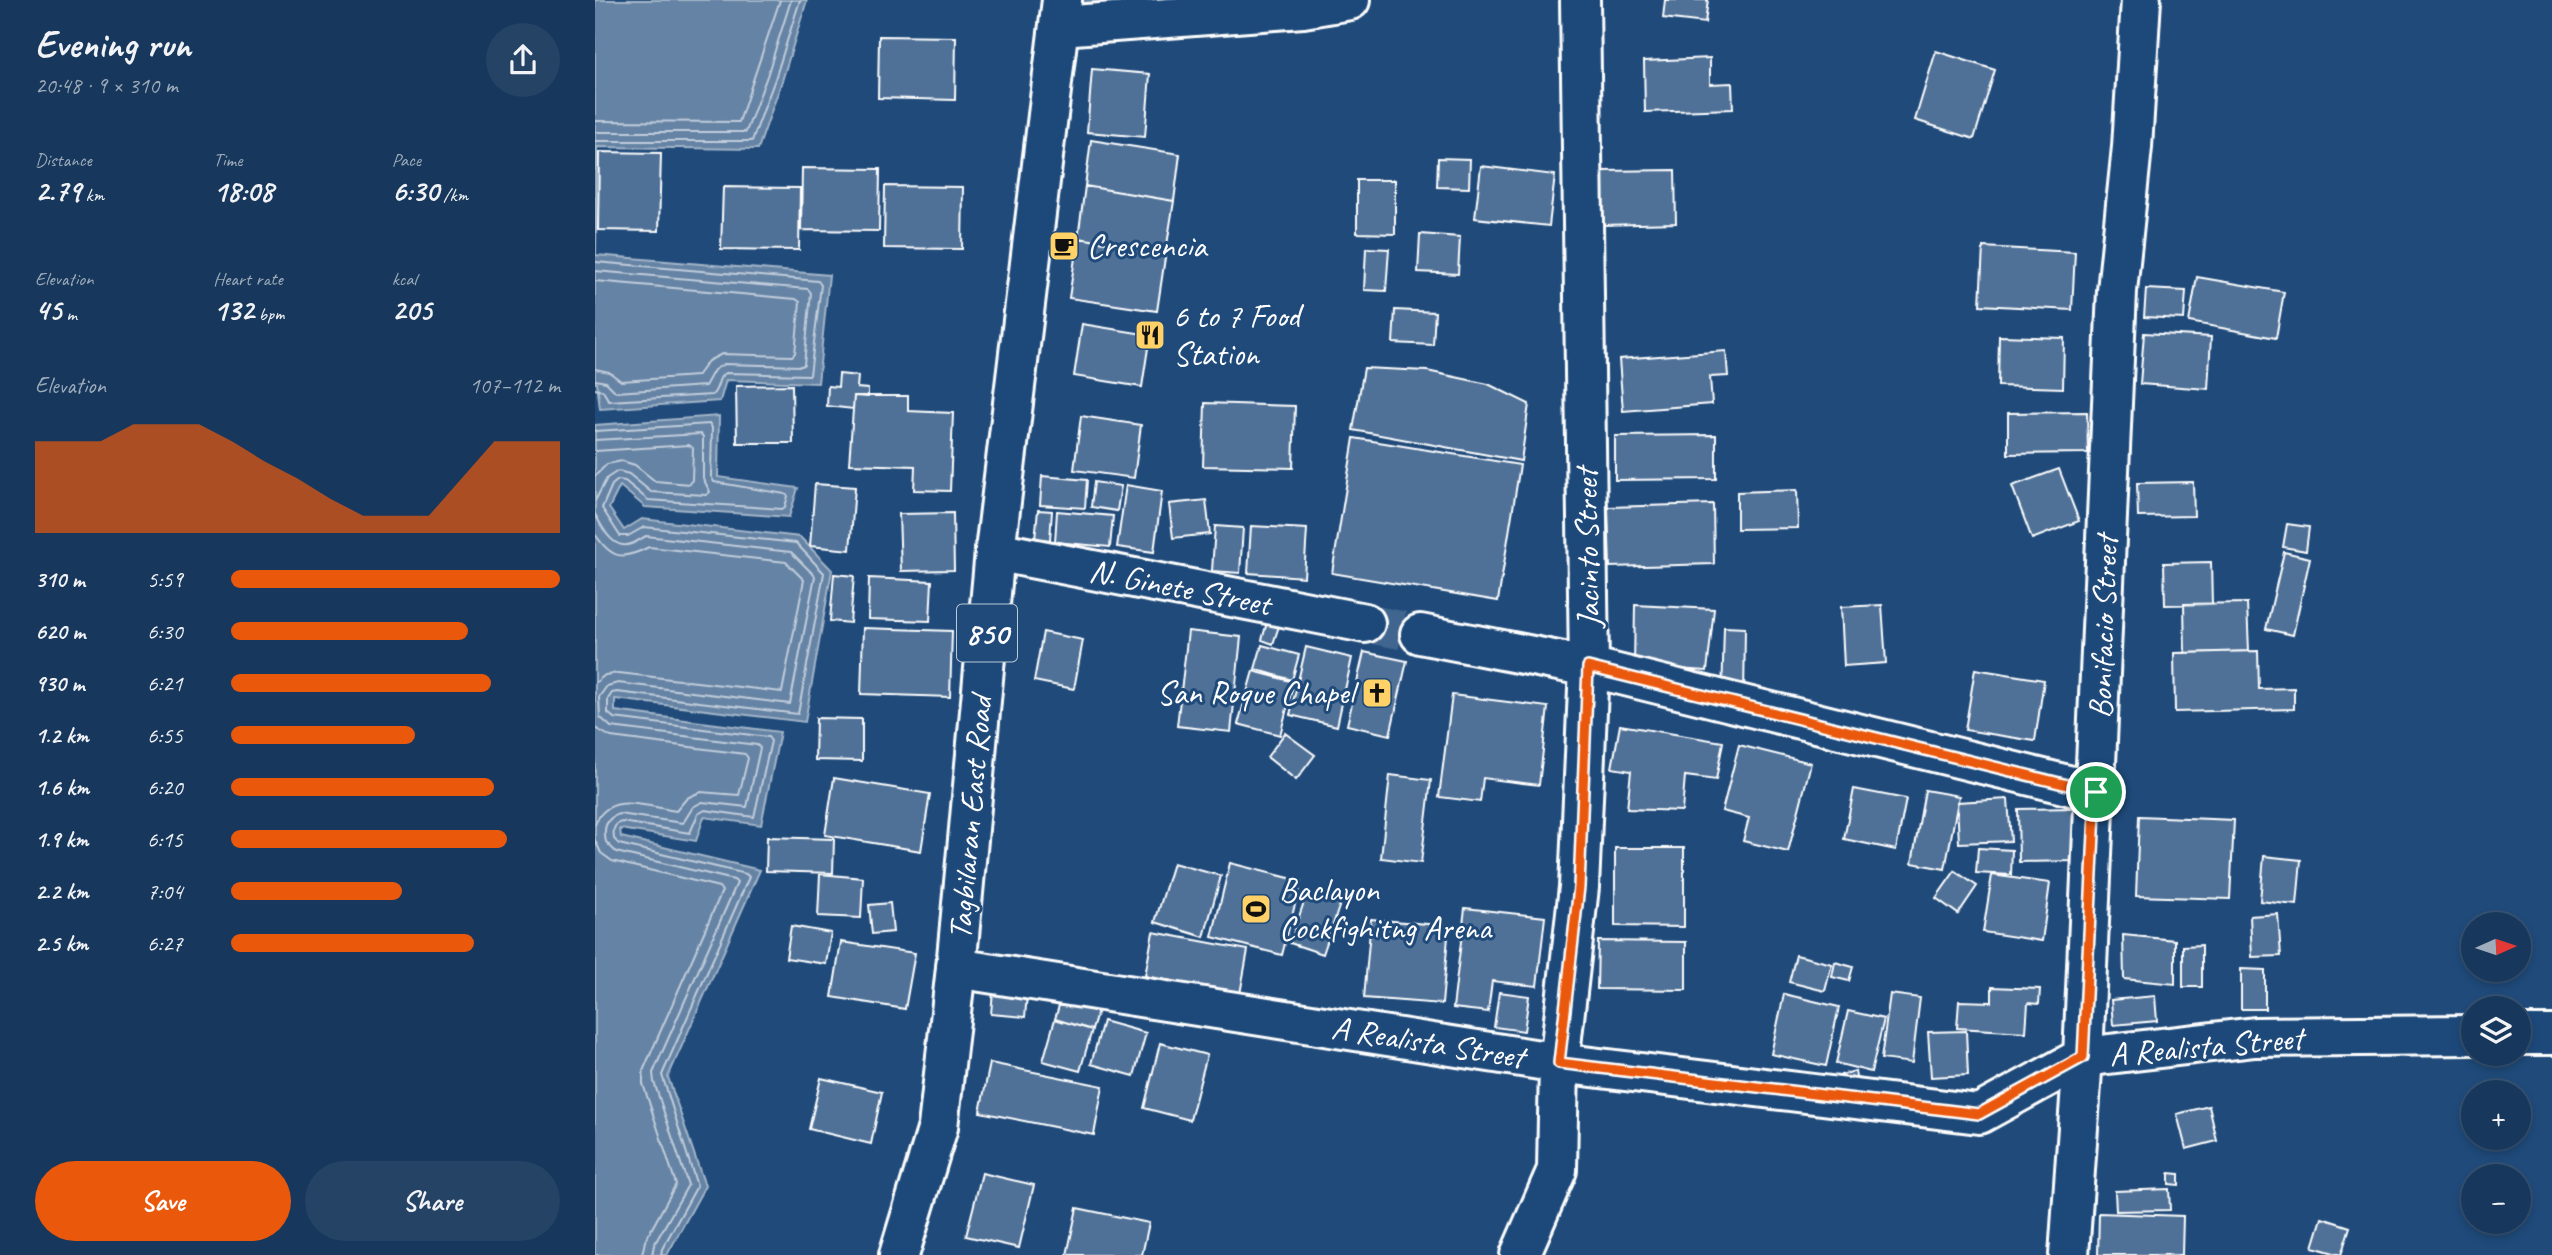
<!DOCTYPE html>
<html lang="en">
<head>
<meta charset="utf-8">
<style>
	body { margin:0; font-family:Caveat,sans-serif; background:#244365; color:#f1f3f6; height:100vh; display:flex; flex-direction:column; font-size:26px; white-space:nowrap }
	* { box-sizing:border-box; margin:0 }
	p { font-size:23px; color:#9eacbb }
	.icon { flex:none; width:38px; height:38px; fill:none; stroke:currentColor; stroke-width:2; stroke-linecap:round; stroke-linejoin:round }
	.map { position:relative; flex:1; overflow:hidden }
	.sheet { display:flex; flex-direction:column; background:#17385c; width:595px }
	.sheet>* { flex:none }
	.needle { width:46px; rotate:87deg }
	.controls { position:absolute; left:1866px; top:912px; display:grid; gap:14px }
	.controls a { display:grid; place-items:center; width:70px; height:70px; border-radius:50%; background:#17385c; box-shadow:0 4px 10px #0003,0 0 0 2px #365272; font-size:35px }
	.pin { position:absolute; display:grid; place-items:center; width:60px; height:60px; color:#fff; margin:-30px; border:4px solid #fff; border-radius:50%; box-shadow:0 2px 7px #0007 }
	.round { display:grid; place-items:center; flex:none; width:74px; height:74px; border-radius:37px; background:#244365 }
	.overview { display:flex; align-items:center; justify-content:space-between; height:119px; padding:0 35px }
	h1 { font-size:38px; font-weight:800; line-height:52px }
	.metrics { display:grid; grid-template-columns:repeat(3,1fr); gap:10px; height:119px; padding:7px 35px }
	.metrics div { display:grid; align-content:center }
	.metrics b { font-size:30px; font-weight:800 }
	.metrics small { font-size:19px; font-weight:400 }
	.metrics p { font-size:19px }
	.chart { height:196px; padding:14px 35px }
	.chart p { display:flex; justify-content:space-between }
	.chart svg { width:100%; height:126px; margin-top:7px; fill:#ea580c; opacity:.7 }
	.button { display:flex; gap:14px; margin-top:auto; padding:14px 35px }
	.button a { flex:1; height:80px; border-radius:42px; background:#ea580c; color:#fff; font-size:28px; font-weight:800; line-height:80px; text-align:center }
	.button a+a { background:#244365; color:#f1f3f6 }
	ul { padding:0 35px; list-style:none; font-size:23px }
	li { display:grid; grid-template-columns:112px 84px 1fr; align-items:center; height:52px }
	li i { height:18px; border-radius:9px; background:#ea580c }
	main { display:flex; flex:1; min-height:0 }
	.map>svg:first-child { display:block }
</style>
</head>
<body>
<main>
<section class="sheet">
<div class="overview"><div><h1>Evening run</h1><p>20:48 · 9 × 310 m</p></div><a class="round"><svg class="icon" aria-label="share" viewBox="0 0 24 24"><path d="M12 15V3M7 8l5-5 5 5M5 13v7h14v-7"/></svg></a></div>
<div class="metrics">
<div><p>Distance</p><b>2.79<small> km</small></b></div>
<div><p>Time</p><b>18:08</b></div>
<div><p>Pace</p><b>6:30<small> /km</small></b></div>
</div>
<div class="metrics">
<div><p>Elevation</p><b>45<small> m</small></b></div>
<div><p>Heart rate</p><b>132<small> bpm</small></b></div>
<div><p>kcal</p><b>205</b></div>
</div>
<div class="chart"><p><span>Elevation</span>107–112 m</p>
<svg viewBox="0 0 160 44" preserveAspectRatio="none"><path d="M0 44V12L10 12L20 12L30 6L40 6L50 6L60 12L70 19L80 25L90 32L100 38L110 38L120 38L130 25L140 12L150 12L160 12V44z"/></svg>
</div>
<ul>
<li><b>310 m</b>5:59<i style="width:100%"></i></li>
<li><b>620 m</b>6:30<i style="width:72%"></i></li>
<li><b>930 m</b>6:21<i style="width:79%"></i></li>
<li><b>1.2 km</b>6:55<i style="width:56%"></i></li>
<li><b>1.6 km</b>6:20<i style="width:80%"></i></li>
<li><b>1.9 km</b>6:15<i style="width:84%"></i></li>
<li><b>2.2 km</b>7:04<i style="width:52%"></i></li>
<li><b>2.5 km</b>6:27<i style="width:74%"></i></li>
</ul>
<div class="button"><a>Save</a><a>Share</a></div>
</section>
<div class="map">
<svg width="1957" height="1255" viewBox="0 0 1957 1255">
	<rect width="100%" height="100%" fill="#1f4a7a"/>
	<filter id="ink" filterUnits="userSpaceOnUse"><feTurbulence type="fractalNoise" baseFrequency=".0143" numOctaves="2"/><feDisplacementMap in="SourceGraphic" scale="14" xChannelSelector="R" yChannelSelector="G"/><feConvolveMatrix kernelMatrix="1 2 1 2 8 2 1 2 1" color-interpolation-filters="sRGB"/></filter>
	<g filter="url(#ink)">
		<!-- water -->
		<path fill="#6583a4" stroke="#a3b5c8" stroke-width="2" d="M0,0h212l-25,81 -24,68 -161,-2 -1,108 233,20 -11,108 -92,-3 -6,21 -120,8 -3,-26h-2z
			M124,416l-1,61 80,11 -9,29 -144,-10 -25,-21 -11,22 15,22 18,-11 158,18 32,33 -27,152 -190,-23v12l165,21 -19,93 -57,-8 -8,24 -76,-12 1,8 139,33 -92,207 37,109 -38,69h-72v-830z"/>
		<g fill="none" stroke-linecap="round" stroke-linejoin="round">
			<!-- shore -->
			<path stroke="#c1cddb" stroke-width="2" d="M0,121l144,1 41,-122
				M0,132h151l21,-56 24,-76
				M0,141h157l23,-62 25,-79
				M0,262l223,19 3,4 -11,90 -84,-2c-10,4 -6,16 -14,22l-103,6 -6,-10 -8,-2
				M0,271l213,18 3,4 -7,71 -2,2 -78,-2 -10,6 -9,16 -89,6 -10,-10 -11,-2
				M0,281l201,18 4,3 -5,51 -3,3 -70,-2 -14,7 -11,15 -76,5 -12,-9 -14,-3
				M0,431l115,-7 2,4 -1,48 3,6 71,12 3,2 -3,11 -3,2 -134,-9 -23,-19 -7,-1 -6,5 -10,23 18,28h8l16,-9 152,16 28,30 -26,141 -181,-22 -5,1 -4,6v14l6,5 154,19 3,4 -17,76 -49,-7 -7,4 -8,19 -68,-11c-9,2 -9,9 -8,17l5,5 127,30 3,3 -87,198 35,111 -35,63 -1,6
				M0,440l106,-6 2,3v41l7,14 -4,3 -55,-3 -22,-18 -11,-3 -11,7 -12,23
				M0,451l94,-6 4,3 -1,32 -2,4 -35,-3 -20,-16 -13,-4 -15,3 -12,12
				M0,514c7,13 18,37 36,30 6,-2 11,-6 15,-8l145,16 24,24 -25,128 -172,-21 -11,3 -8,11 1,20 11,10 146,18 3,3 -13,59 -45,-5 -9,5 -10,16 -64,-9c-13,4 -16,15 -13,28l10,10 118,28 3,3 -84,190 1,9 34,103 -34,60 -2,10
				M0,534c17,26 28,26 54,13l137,15 18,18 -22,112 -163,-19 -14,2 -10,8
				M0,728l16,9 134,17 3,4 -9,37 -39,-3 -13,6 -11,13c-27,-4 -69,-21 -81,14
				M0,840l6,13 11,8 107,26 3,4 -79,180v13l33,100 -31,57 -3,14"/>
			<!-- river -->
			<path stroke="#6583a4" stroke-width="66" d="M484,0h27"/>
		</g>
		<!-- building -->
		<path fill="#507197" stroke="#fff" stroke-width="2" d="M1070,0h43l-3,23 -42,-5z
			M284,36l77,1 -1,63 -77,-2z
			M1341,51l59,19 -21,69 -59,-19z
			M1115,58v26l22,-1 1,26 -88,3 -1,-51z
			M497,69l58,5 -5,63 -58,-5z
			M496,140l89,14 -6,47 -89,-15z
			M4,152l62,1 -2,78 -61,-1z
			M843,158l32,1 -1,29 -32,-1z
			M886,166l74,9 -6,51 -74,-8z
			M207,168l78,1 -1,62 -78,-1z
			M1080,170l1,53 -73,2 -1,-54z
			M762,180h38v54l-38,-1z
			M290,186l78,1 -1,62 -78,-1z
			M490,186l89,15 -8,50 -88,-13z
			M128,187l77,1 -1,62 -78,-1z
			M825,234l40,3 -2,37 -40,-2z
			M483,238l88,13 -9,60 -88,-13z
			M1388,247l92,5 -3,58 -92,-5z
			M771,248l23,1 -3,42 -22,-1z
			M1602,277l87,15 -8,46 -87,-16z
			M1551,289l40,2 -2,28 -40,-2z
			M800,310l40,2 -2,33 -40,-2z
			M487,324l68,11 -8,52 -68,-11z
			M1549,333l67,4 -3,52 -68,-5z
			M1404,336l65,2 -1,50 -65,-2z
			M1131,351l2,25 -18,1 2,27 -89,7 -4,-52z
			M769,368l63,3 61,13 41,20 -8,57 -168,-31z
			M244,374l19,2 -1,12 11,1v8l-14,-1 -1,13 -26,-3 1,-20 10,1z
			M197,385l1,58h-56l-1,-57z
			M259,396h54v15l45,2 -3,78 -36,-1 1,-24 -66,-2z
			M610,403l90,3 -2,62 -90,-2z
			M1492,412l1,41 -80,1v-41z
			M486,416l60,9 -7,53 -60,-8z
			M1121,435v44l-101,1v-44z
			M759,438l166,27 -22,136 -166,-28z
			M1464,469l20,52 -47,18 -20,-53z
			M447,476l45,4 -2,28 -45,-3z
			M499,482l27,4 -4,25 -26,-4z
			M1598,482l1,34 -56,1 -1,-34z
			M220,484l40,3 -5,63 -40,-4z
			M531,485l36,6 -8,61 -37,-5z
			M1202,490l1,38 -61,1v-37z
			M611,500l4,34 -37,4 -4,-34z
			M1118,504l1,60 -104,3 -2,-60z
			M443,510l14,1 -2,29 -15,-1z
			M462,511l56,5 -3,31 -55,-5z
			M358,513l1,57 -53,1 -2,-57z
			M1692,524l22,3 -3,24 -23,-4z
			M620,526l28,2 -3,45 -28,-2z
			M656,526l56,3 -3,48 -56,-4z
			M1689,552l26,6 -17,77 -27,-6z
			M1616,562l1,42 -47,1 -1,-42z
			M239,574l20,2 -4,47 -20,-2z
			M274,578l63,3 -2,40 -62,-2z
			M1652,603l2,48 -64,2 -1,-49z
			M1040,605l79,4 -7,62 -73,-5z
			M1287,605l4,58 -42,3 -3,-59z
			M673,619l12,4 -7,21 -11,-4z
			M1129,627l21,1 -1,70h-22z
			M268,628l89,3 -2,66 -89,-3z
			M593,631l53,6 -10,95 -54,-6z
			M448,632l40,8 -9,49 -40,-8z
			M667,645l37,10 -7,25 -37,-11z
			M711,647l46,11 -15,68 -47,-11z
			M1663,651l1,38 35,-1v21l-119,3 -1,-59z
			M769,652l43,9 -17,74 -43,-10z
			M1380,669l69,11 -9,61 -70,-11z
			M658,671l41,11 -14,53 -42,-11z
			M857,695l96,12 -9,78 -56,-7 -3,24 -41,-5z
			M221,718l46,1v42l-47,-1z
			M1025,725l103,17 -7,38 -31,-4 -3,35 -55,-2 4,-38 -19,-3z
			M690,733l30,22 -19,25 -29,-23z
			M1144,745l72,18 -23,89 -45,-11 6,-23 -27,-7z
			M795,775l41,5 -10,83 -40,-5z
			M239,778l96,16 -9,57 -96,-16z
			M1259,789l52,10 -10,51 -52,-11z
			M1330,790l34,6 -14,73 -33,-6z
			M1413,799l3,42 -52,2 -2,-41z
			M1478,808l1,53 -55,1 -1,-53z
			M1544,816l95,4 -4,79 -94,-3z
			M172,837l67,2 -1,34 -67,-2z
			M1020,848h69v79l-69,-1z
			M1383,848l34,2 -1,25 -35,-2z
			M1669,856l37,4 -4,45 -37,-4z
			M578,863l48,13 -17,61 -49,-15z
			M635,863l71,18 -19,74 -70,-18z
			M1360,871l22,15 -19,28 -22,-16z
			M225,874l43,4 -2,40 -43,-2z
			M1397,875l58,8 -8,58 -59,-9z
			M712,893l33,11 -17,50 -33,-11z
			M295,903l3,29 -21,2 -3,-29z
			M870,908l80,9 -8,69 -45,-5 -4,31 -35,-4z
			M1683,914l3,42 -29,1 -2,-41z
			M776,919l78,7 -7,78 -78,-6z
			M196,926l40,7 -5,31 -40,-6z
			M558,932l95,18 -8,44 -95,-18z
			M1528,935l52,5v44l-51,-5z
			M1003,941l88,1v48l-89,-1z
			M246,942l74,11 -10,56 -73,-12z
			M1607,945v42h-19v-41z
			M1201,955l36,9 -7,27 -36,-9z
			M1240,962l18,5 -4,14 -17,-4z
			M1646,969l24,1v39h-24z
			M399,979l34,4 -3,34 -34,-3z
			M1397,987l48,2 -1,15 -11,-1 -2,29 -69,-4 2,-27 33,1z
			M469,989l37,11 -9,30 -37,-11z
			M904,992l30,4 -5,35 -30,-4z
			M1189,994l55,13 -13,59 -55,-12z
			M1295,994l30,4 -8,65 -31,-4z
			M1560,996l2,25 -44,4 -2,-25z
			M1253,1011l36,8 -13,53 -35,-9z
			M460,1019l37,11 -12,41 -37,-10z
			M508,1021l43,12 -12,43 -43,-12z
			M1371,1031l2,44 -37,2 -3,-45z
			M565,1043l47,12 -17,65 -46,-12z
			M395,1063l113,23 -9,49 -114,-23z
			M1260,1071l2,11 -13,4 -3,-11z
			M226,1078l61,14 -11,52 -62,-15z
			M1614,1106l8,35 -31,8 -9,-35z
			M387,1173l52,12 -15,63 -53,-12z
			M1574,1173l10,1v11l-10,-1z
			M1574,1189l1,21 -54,1 -1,-20z
			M482,1208l72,15 -7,32h-75z
			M1504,1213l84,3 -1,39h-84z
			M1727,1218l28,9 -9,28 -28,-8z"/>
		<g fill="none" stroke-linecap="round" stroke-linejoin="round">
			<!-- minor-tunnel -->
			<path stroke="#41658e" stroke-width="38" stroke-dasharray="38 19" stroke-linecap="butt" d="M770,623l55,11"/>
			<!-- minor casing -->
			<g stroke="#fff" stroke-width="44">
				<path id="minor" d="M465,26l243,-18 47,-8
					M400,551l370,72
					M825,634l169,33 507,125
					M361,968l603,95 420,51 104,-57 172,-20 218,-2
					M1923,1035h34
					M925,1255l37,-85 2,-107 20,-176 10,-220 -9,-667
					M1474,1255l14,-198 34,-766 15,-144 9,-147"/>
			</g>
			<!-- major casing -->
			<g stroke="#fff" stroke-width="44">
				<path id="major" d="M304,1255l39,-128 18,-159 39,-417 67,-551"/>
			</g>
			<!-- minor -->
			<use href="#minor" stroke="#1f4a7a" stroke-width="38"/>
			<!-- major -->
			<use href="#major" stroke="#1f4a7a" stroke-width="38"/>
		</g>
	</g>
	<g fill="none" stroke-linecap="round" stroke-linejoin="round" filter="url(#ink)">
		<!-- route casing -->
		<g stroke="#fff" stroke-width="14">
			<path id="route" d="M993,667l508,125 -13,265 -104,57 -420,-51 20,-176z"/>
		</g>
		<!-- route -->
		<use href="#route" stroke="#ea580c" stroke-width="9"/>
	</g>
	<!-- icons -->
	<defs>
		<g id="cafe-square" transform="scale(1.575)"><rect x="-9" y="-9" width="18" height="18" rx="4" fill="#ffd166" stroke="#1f4a7a"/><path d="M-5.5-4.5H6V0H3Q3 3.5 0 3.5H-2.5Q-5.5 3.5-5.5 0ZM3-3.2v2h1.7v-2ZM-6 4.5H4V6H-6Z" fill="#111"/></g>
		<g id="restaurant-square" transform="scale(1.575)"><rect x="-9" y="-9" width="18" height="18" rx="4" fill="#ffd166" stroke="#1f4a7a"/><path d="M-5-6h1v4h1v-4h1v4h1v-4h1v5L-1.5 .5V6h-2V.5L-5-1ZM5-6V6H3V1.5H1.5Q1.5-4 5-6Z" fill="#111"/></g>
		<g id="church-square" transform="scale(1.575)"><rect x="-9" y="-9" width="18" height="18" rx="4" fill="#ffd166" stroke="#1f4a7a"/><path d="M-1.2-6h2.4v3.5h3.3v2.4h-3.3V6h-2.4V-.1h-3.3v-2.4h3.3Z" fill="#111"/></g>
		<g id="stadium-square" transform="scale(1.575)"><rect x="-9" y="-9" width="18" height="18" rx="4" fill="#ffd166" stroke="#1f4a7a"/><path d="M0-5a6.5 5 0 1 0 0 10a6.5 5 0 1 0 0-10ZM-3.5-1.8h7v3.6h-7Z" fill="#111"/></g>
	</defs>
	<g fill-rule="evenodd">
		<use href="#cafe-square" x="469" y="246"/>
		<use href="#restaurant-square" x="555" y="335"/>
		<use href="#church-square" x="782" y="693"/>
		<use href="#stadium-square" x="661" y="909"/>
	</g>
	<g text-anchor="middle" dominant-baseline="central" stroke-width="6" stroke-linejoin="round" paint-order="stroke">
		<!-- shield labels -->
		<rect fill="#1f4a7a" stroke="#bcc9d7" stroke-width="2" x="362" y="604.5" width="60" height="57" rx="5"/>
		<g font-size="32" font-weight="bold" fill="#fff">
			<text x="392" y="633">850</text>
		</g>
		<!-- poi labels -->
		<g font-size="33" fill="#fff" stroke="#1f4a7a" text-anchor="start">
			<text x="492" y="246">Crescencia</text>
			<text x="578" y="316">6 to 7 Food<tspan x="578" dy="38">Station</tspan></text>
			<text x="759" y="693" text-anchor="end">San Roque Chapel</text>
			<text x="684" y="890">Baclayon<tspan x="684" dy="38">Cockfighitng Arena</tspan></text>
		</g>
		<!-- street labels -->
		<g font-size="33" fill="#fff" stroke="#1f4a7a">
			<text transform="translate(992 548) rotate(-91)">Jacinto Street</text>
			<text transform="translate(585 587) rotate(11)">N. Ginete Street</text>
			<text transform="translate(1508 627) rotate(-88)">Bonifacio Street</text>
			<text transform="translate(375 818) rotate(-85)">Tagbilaran East Road</text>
			<text transform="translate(833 1042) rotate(9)">A Realista Street</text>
			<text transform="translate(1611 1046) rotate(-5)">A Realista Street</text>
		</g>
	</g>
</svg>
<div class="controls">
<a><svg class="needle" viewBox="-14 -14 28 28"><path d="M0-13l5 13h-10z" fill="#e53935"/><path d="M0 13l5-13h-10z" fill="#9eacbb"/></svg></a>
<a><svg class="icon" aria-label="layers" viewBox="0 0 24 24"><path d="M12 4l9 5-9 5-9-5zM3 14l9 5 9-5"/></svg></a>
<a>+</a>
<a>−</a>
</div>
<div class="pin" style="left:1501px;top:792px;background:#1e9e55"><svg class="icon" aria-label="arrive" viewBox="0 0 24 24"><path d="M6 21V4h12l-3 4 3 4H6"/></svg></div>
</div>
</main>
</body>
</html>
